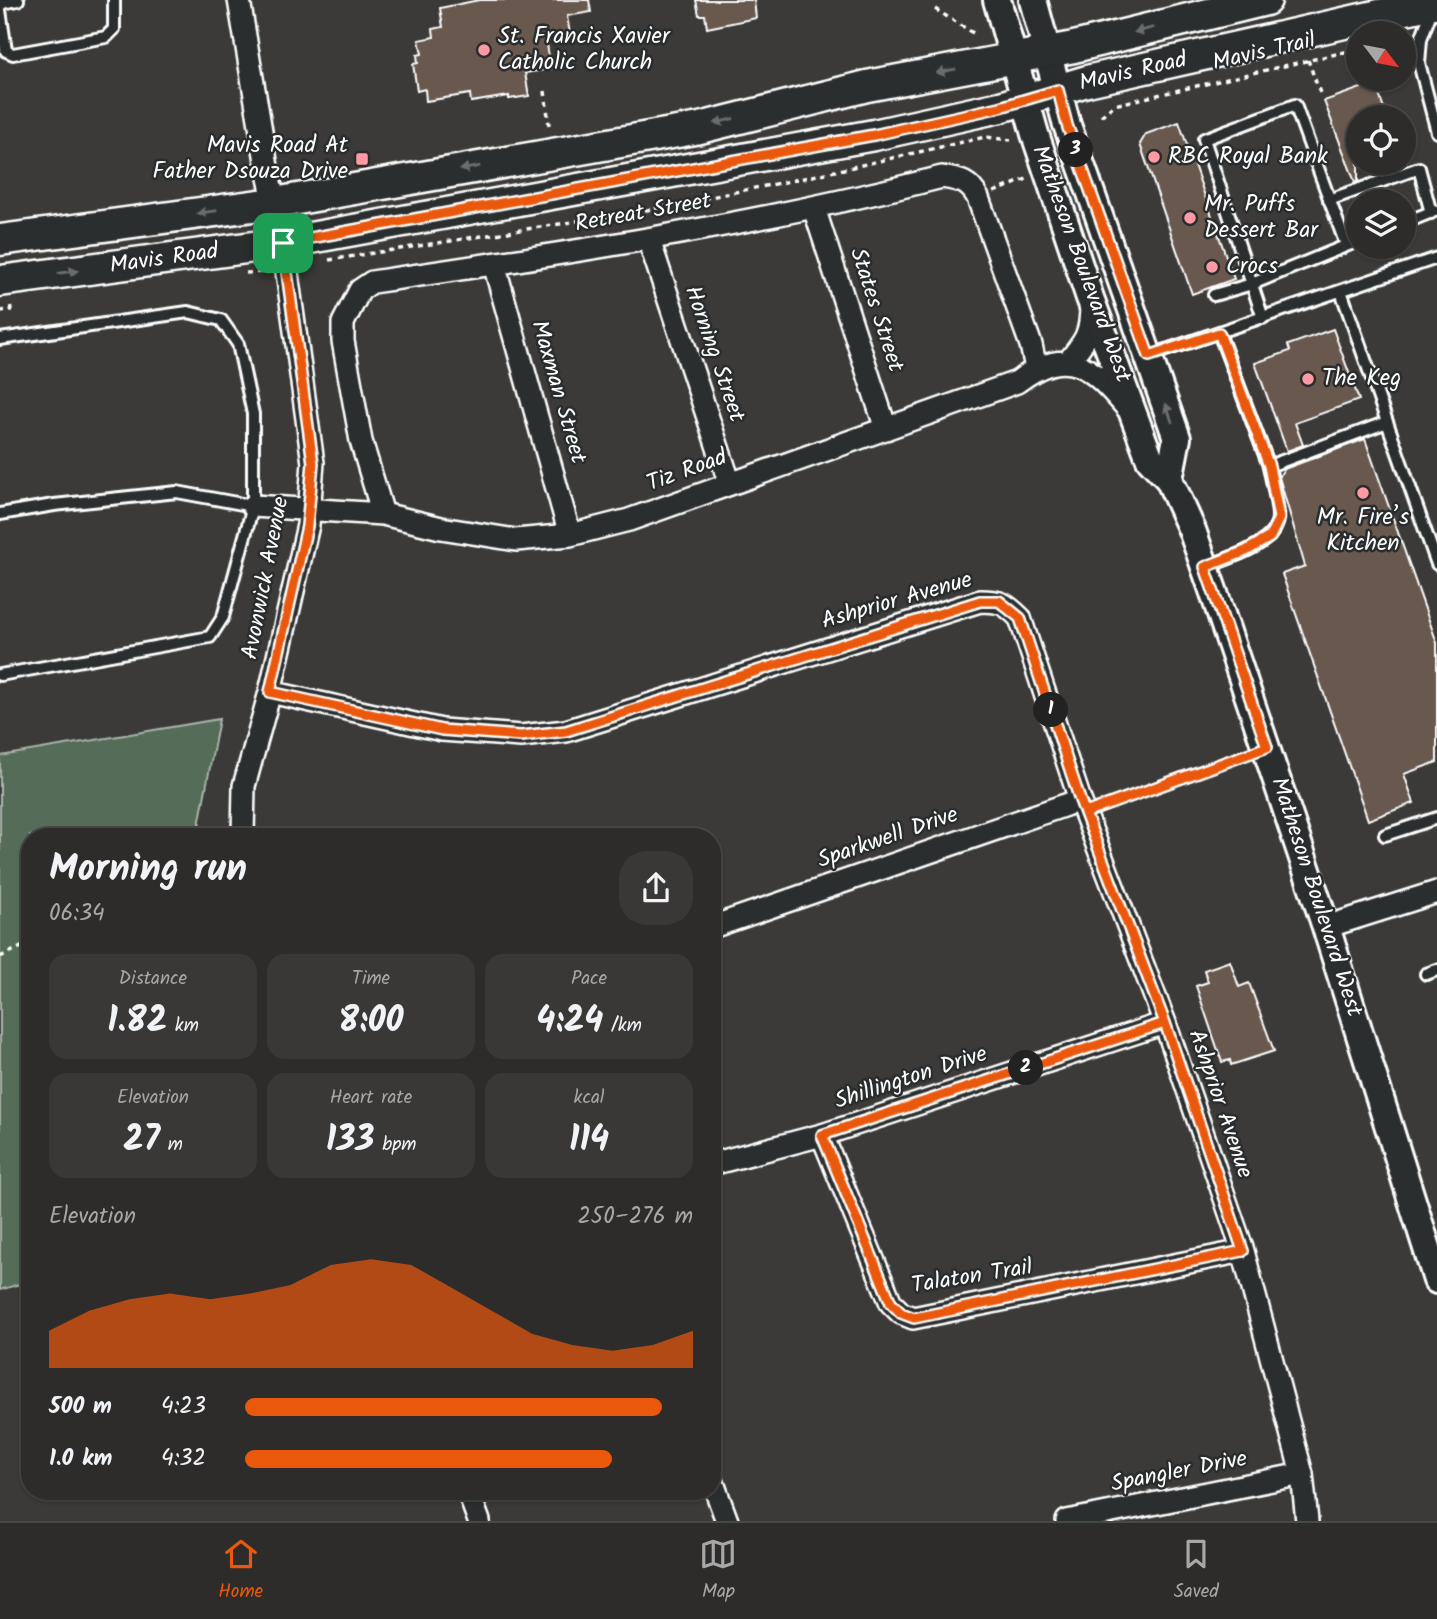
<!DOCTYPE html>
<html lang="en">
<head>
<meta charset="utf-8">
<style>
	body { margin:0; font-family:Kalam,sans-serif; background:#393836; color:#f1f3f6; height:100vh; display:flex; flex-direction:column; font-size:26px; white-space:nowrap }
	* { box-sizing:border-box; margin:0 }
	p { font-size:23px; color:#a7a7a8 }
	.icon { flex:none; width:38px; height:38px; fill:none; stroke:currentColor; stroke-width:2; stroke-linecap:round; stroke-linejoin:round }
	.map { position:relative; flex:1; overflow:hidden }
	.panel { position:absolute; left:21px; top:828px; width:700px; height:672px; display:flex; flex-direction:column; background:#2d2c2a; border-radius:28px; box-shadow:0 2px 5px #0004,0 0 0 2px #484847 }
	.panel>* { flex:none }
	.needle { width:46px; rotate:122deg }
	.tools { position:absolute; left:1346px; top:21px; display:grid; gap:14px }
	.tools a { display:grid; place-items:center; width:70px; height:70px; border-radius:50%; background:#2d2c2a; box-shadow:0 2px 5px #0004,0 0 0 2px #484847; font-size:35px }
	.pin { position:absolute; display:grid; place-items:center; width:60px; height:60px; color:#fff; margin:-30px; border-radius:14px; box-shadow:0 4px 10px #0006 }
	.km { position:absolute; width:35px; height:35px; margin:-18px; border-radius:50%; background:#222; color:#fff; font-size:19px; line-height:35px; text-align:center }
	.round { display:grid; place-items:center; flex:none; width:74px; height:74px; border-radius:28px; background:#393836 }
	.summary { display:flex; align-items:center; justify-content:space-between; height:119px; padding:0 28px }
	h1 { font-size:38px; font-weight:800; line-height:52px }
	.metrics { display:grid; grid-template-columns:repeat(3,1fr); gap:10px; height:119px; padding:7px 28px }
	.metrics div { display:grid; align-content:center; border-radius:18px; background:#393836; text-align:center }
	.metrics b { font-size:35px; font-weight:800 }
	.metrics small { font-size:19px; font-weight:400 }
	.metrics p { font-size:19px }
	.chart { height:196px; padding:14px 28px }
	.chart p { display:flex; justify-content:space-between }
	.chart svg { width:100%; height:126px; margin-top:7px; fill:#ea580c; opacity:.7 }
	ul { padding:0 28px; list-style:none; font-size:23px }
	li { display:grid; grid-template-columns:112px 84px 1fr; align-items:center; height:52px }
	li i { height:18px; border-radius:9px; background:#ea580c }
	.menu { display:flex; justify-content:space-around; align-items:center; height:98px; border-top:2px solid #484847; background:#2d2c2a; font-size:19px; color:#a7a7a8 }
	.menu a { display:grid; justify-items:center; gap:4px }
	.menu .selected { color:#ea580c }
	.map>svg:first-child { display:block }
</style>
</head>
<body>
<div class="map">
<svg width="1437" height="1521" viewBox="0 0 1437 1521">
	<rect width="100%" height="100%" fill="#3c3a38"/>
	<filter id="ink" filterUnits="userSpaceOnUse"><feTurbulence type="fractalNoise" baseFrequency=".0143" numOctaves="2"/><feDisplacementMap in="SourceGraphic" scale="14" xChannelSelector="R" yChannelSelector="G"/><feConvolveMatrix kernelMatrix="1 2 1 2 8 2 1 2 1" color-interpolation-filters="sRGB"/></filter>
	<g filter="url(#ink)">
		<!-- green -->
		<path fill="#556c59" stroke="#aab6ac" stroke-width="2" d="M219,719l-22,117h-167v445l-30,9v-534z"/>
		<!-- building -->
		<path fill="#67594e" stroke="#fff" stroke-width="2" d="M479,0h110l2,12 -24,4 3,18 -24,4 5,31 -26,4 4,23 -20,3v-3l-38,6 -1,-8 -44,7 -1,-12 -8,2 -4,-27 5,-1 -1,-8 5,-1 -3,-14 15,-3 -1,-8 10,-2 -3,-19z
			M696,0h58l2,18 -49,10 -2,-13h-6z
			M1375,83l12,34h-29v64l-3,1 -31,-81z
			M1179,122l55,157 -42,15 -52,-150 6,-10z
			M1333,329l26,71 -64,23 8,22 -16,6 -32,-88 35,-12 -2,-6z
			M1365,439l72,204v119l-33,12 10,29 -46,17 -86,-246 23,-8 -26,-89 5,-8z
			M1230,961l9,26 10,-4 25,68 -43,14 -1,-5 -8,2 -26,-76 12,-4 -4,-12z"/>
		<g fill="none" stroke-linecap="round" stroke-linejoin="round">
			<!-- service casing -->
			<g stroke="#fff" stroke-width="16">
				<path id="service" d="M1433,7l-12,32 -2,24 18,69
					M0,8l2,-5 16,-3
					M0,10l6,41 7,3 93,-17 8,-8v-29
					M1404,50l15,13
					M1329,200l90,-32 12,45
					M1404,223l30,-12
					M1341,291l96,273
					M1214,295l38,-11 106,-43
					M1263,318l-59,-179 91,-34 51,140
					M1219,333l50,133
					M0,339l188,-27 33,8 17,24 15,70v92l-30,111 -13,20 -210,38
					M1148,356l289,-98
					M0,514l54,-9 123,-13 76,14
					M1205,567c22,-8 75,-23 73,-52 -1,-16 -6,-33 -9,-49l118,-44
					M1385,835l52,-17
					M1426,974l11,-4"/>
			</g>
			<!-- minor casing -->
			<g stroke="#fff" stroke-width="26">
				<path id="minor" d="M239,0l29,173 15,70 30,220 -5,62 -38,167 -26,94 -1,50
					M814,208l72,221
					M649,240l81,244
					M494,264l76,271
					M1068,362c18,-22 23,-28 23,-57
					M253,506l130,8 58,14 75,12 54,-5 59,-15 388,-138c51,-39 75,-15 110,26
					M383,514l-22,-73 -18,-100v-18l17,-33 12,-8c191,-28 382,-57 570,-105 18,3 27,4 36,21l53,147 5,23
					M270,692l172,38 79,6 45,-5 414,-130c21,0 25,2 40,17l60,182 85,223 78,228 59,223 5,47
					M712,927l368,-127
					M1326,927l111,-35
					M822,1135l69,168 10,10 12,5 330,-67
					M712,1164l110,-29 343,-112
					M712,1480l15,41
					M468,1491l11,30
					M1067,1521l235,-47"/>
			</g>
			<!-- tertiary casing -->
			<g stroke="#fff" stroke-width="32">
				<path id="tertiary" d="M997,0l38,134 55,164 60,161 19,20 23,51 22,63 112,334 111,353
					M1033,0l34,125 110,313 -8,41"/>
			</g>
			<!-- secondary casing -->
			<g stroke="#fff" stroke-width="35">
				<path id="secondary" d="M0,240l275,-37 425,-75 167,-42 207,-39 192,-47
					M0,281l283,-38 591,-108 126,-28 87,-26 350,-79"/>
			</g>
			<!-- path -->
			<path stroke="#fff" stroke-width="3.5" stroke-dasharray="5 5" stroke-linecap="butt" d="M935,9l41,26
				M1308,60l13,36
				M545,91l4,34
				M1101,116l13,-11 244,-56
				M994,192l35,-14
				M329,260l313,-49 162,-33 181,-41 26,3
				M246,273l23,-1
				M0,311l11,-1 -1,-8
				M1100,807l148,-53
				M0,957l30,-14"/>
			<!-- service -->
			<use href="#service" stroke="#2a2d2e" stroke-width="10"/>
			<!-- minor -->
			<use href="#minor" stroke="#2a2d2e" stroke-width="21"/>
			<!-- tertiary -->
			<use href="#tertiary" stroke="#2a2d2e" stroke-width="26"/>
			<!-- secondary -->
			<use href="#secondary" stroke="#2a2d2e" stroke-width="30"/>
		</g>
		<!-- one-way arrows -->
		<defs><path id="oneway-solid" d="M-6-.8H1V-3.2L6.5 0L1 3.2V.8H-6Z" transform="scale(1.75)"/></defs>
		<g fill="#6a6c6d">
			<use href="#oneway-solid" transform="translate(1144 30) rotate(166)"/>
			<use href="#oneway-solid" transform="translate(946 71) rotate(169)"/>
			<use href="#oneway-solid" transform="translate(724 121) rotate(166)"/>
			<use href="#oneway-solid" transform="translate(470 168) rotate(170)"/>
			<use href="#oneway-solid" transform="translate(207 212) rotate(172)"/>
			<use href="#oneway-solid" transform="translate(68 272) rotate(-8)"/>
			<use href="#oneway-solid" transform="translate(1169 413) rotate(-109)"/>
		</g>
	</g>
	<g fill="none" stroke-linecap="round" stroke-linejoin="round" filter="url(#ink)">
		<!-- route casing -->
		<g stroke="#fff" stroke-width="14">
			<path id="route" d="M283,243l30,220 -6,63 -37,166 172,38 79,6 45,-5 414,-130h19l21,17 60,182 85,223 78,228 -329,67 -13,-5 -10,-10 -69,-168 343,-112c-27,-70 -53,-140 -80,-210l182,-66 -62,-180 41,-16 24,-14 9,-19 -10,-52 -50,-133 -70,23 -82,-231 -9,-35 -58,17 -126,28 -591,108"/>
		</g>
		<!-- route -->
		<use href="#route" stroke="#ea580c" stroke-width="9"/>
	</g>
	<!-- markers -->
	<g fill="#ff9aa2" stroke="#2a2d2e" stroke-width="2.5">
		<circle cx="484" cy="50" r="7"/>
		<circle cx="1154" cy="157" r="7"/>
		<rect x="355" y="152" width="14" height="14" rx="3.5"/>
		<circle cx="1190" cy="218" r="7"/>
		<circle cx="1212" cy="267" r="7"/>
		<circle cx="1308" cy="379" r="7"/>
		<circle cx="1363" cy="493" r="7"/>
	</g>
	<g text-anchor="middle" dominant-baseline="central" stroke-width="5" stroke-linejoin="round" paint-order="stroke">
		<!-- poi labels -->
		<g font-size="23" fill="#fff" stroke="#2a2d2e" text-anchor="start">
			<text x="498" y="37">St. Francis Xavier<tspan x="498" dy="26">Catholic Church</tspan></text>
			<text x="348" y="146" text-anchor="end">Mavis Road At<tspan x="348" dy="26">Father Dsouza Drive</tspan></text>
			<text x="1168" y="157">RBC Royal Bank</text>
			<text x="1204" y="205">Mr. Puffs<tspan x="1204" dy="26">Dessert Bar</tspan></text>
			<text x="1226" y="267">Crocs</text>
			<text x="1322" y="379">The Keg</text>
			<text x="1363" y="518" text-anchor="middle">Mr. Fire’s<tspan x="1363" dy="26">Kitchen</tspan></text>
		</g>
		<!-- street labels -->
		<g font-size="23" fill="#fff" stroke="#2a2d2e">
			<text transform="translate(1264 52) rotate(-13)">Mavis Trail</text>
			<text transform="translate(1133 72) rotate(-13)">Mavis Road</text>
			<text transform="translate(643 213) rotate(-10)">Retreat Street</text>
			<text transform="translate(164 259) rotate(-8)">Mavis Road</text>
			<text transform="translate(1081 264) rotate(70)">Matheson Boulevard West</text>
			<text transform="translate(876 310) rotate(72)">States Street</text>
			<text transform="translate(714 354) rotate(71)">Horning Street</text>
			<text transform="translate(558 392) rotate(74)">Maxman Street</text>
			<text transform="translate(687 471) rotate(-20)">Tiz Road</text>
			<text transform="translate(266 578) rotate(-79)">Avonwick Avenue</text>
			<text transform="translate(897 601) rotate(-16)">Ashprior Avenue</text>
			<text transform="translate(888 838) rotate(-19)">Sparkwell Drive</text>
			<text transform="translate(1316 897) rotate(72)">Matheson Boulevard West</text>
			<text transform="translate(911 1078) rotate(-18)">Shillington Drive</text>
			<text transform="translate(1220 1104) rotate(71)">Ashprior Avenue</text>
			<text transform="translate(972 1277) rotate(-9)">Talaton Trail</text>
			<text transform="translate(1179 1472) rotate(-11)">Spangler Drive</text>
		</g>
	</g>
</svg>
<div class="tools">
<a><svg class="needle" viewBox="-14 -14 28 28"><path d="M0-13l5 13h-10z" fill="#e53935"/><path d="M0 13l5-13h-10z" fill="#a7a7a8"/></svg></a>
<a><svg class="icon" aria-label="locate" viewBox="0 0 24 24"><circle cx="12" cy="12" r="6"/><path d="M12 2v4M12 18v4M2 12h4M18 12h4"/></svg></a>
<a><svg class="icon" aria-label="layers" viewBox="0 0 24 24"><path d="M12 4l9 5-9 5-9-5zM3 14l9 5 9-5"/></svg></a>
</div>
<div class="pin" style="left:283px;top:243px;background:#1e9e55"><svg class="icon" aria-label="arrive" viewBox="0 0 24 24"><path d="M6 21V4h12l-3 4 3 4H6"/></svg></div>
<b class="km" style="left:1051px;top:710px">1</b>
<b class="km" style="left:1026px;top:1068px">2</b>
<b class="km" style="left:1076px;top:150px">3</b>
<section class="panel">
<div class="summary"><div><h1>Morning run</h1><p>06:34</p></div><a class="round"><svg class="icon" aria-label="share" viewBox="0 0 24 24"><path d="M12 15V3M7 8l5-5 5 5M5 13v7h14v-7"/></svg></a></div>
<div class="metrics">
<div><p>Distance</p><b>1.82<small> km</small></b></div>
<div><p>Time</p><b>8:00</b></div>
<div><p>Pace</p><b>4:24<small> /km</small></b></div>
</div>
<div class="metrics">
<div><p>Elevation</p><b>27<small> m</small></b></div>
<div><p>Heart rate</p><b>133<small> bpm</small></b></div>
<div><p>kcal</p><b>114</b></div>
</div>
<div class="chart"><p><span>Elevation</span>250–276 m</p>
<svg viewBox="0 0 160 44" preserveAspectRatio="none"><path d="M0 44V31L10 24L20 20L30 18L40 20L50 18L60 15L70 8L80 6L90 8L100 16L110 24L120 32L130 36L140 38L150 36L160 31V44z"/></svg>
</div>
<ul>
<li><b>500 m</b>4:23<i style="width:93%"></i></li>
<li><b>1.0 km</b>4:32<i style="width:82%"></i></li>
</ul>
</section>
</div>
<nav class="menu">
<a class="selected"><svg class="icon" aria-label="home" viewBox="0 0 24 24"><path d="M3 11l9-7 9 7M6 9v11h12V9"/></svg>Home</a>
<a><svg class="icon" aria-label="map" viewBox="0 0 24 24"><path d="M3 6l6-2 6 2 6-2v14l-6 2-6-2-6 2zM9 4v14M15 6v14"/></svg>Map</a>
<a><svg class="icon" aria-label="saved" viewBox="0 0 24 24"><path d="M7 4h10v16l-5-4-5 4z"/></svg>Saved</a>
</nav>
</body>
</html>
